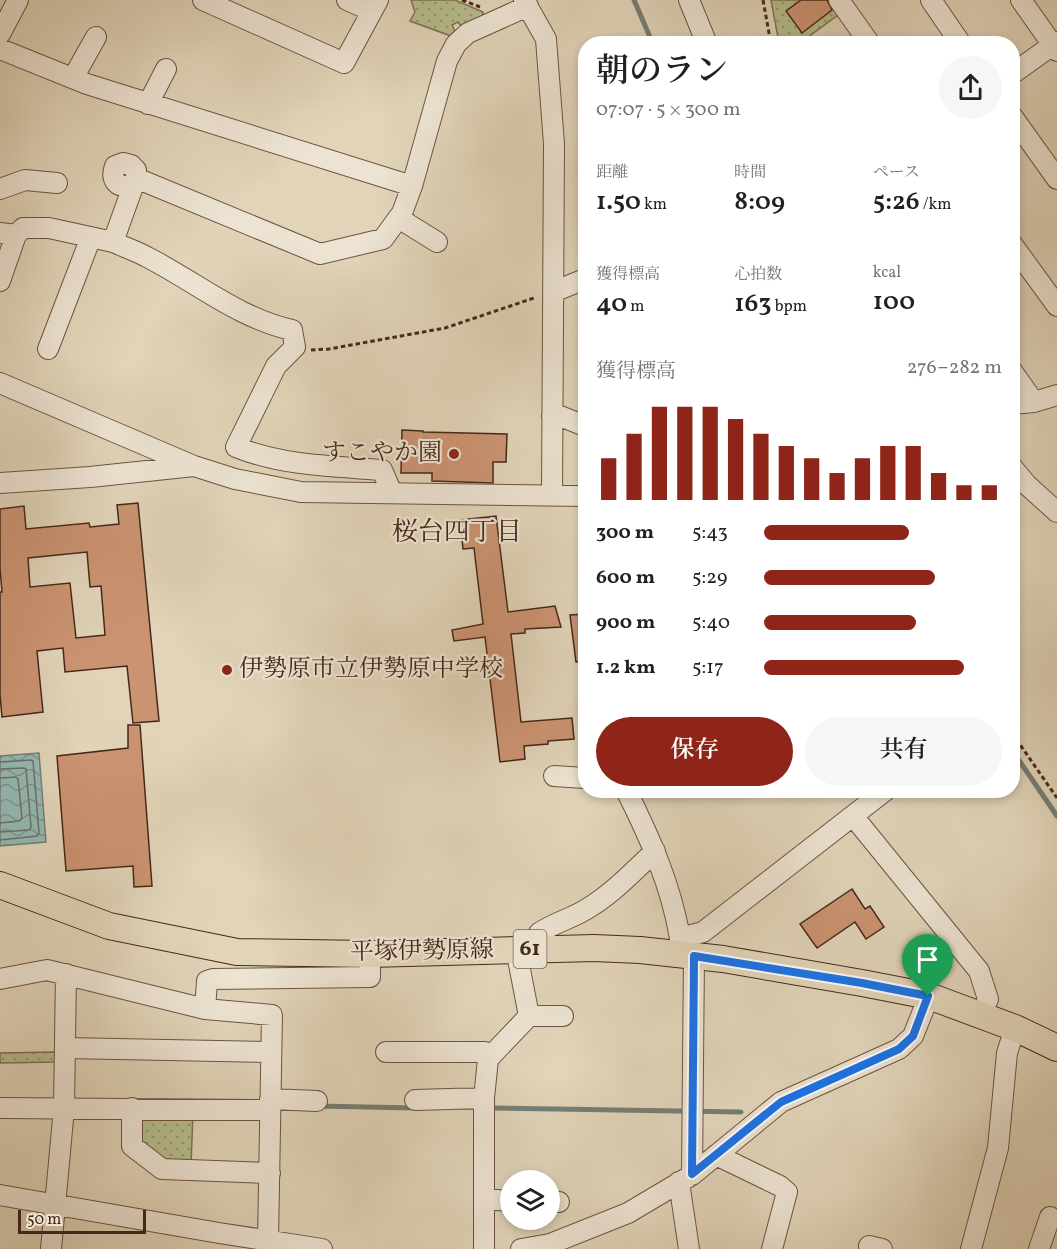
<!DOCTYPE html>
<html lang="ja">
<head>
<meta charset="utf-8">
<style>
	body { margin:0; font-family:Vollkorn,"Noto Serif JP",serif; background:#f6f6f6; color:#202124; height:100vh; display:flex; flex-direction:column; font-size:22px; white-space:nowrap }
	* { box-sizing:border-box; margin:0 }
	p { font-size:20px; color:#757577 }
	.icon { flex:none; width:33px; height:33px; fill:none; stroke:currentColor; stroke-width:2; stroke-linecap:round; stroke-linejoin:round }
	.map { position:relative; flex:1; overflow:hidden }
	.side { position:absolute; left:578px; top:36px; width:442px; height:762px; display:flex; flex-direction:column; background:#fff; border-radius:24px; box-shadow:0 3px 9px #0003 }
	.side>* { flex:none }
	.fabs { position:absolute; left:500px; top:1170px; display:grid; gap:12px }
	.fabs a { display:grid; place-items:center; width:60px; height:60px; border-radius:50%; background:#fff; box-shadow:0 3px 9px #0003; font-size:30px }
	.scale { position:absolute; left:18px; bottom:15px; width:128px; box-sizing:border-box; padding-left:6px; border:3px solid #462818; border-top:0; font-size:16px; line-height:21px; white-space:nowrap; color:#462818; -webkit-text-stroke:4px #ece3d2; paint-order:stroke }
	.pin { position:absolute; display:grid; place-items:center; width:51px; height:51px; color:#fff; margin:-62px -26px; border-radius:50% 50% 50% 0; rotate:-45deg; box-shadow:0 0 6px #0007 }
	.pin .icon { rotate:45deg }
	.round { display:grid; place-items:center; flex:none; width:63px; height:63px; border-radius:32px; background:#f6f6f6 }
	.overview { display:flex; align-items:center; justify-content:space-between; height:102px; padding:0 18px }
	h1 { font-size:33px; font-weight:600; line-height:45px }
	.metrics { display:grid; grid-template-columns:repeat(3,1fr); gap:9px; height:102px; padding:6px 18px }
	.metrics div { display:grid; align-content:center }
	.metrics b { font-size:26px; font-weight:600 }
	.metrics small { font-size:16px; font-weight:400 }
	.metrics p { font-size:16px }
	.chart { height:168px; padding:12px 18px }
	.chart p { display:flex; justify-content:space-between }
	.chart svg { width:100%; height:108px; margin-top:6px; stroke:#8f2418; stroke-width:6 }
	.primary-button { display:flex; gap:12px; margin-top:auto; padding:12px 18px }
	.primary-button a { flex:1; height:69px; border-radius:36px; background:#8f2418; color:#fff; font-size:24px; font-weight:600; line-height:69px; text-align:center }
	.primary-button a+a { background:#f6f6f6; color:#202124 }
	ul { padding:0 18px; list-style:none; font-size:20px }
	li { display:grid; grid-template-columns:96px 72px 1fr; align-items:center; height:45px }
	li i { height:15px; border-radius:8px; background:#8f2418 }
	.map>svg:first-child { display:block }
</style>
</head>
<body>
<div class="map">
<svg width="1057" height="1249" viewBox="0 0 1057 1249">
	<defs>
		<pattern id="park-dots" width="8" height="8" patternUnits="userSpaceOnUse" patternTransform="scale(1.5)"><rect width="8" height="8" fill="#b6bc8d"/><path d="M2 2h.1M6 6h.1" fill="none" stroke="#969972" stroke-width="1.8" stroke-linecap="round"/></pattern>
		<pattern id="water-waves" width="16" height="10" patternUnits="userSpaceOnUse" patternTransform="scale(1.5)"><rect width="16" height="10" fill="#94b8b2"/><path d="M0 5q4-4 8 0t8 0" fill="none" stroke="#7b9690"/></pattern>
	</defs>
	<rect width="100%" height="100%" fill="#e1d4b9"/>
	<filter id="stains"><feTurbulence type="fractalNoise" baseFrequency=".00333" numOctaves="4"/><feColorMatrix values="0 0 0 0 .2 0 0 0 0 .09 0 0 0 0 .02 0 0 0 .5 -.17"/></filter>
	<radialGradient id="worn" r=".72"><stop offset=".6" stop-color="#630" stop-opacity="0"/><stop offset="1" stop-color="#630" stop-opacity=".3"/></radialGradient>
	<!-- park -->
	<path fill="url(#park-dots)" stroke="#7e7252" stroke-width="1.5" d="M411,0h44l28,12v5l-22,9 -3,-4 -6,3 3,6 -4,5 -41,-15 5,-9z
		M771,0h63l8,12 -42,31h-21z
		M56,1052l1,10 -57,1v-10z
		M193,1113l-2,52h-25l-29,-21v-26z"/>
	<!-- water -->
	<path fill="url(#water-waves)" stroke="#757e74" stroke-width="1.5" d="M39,753l7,89 -46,4v-90z"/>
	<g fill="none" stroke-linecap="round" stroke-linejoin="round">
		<!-- shore -->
		<path stroke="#6d7065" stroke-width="1.5" d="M0,762l31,-2 2,1 6,72 -2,3 -37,4
			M0,769l24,-1 2,1 5,58 -2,3 -29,2
			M0,778l16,-1 2,2 4,39 -3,3 -19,2"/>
		<!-- stream -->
		<path stroke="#757e74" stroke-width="5" d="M634,0l19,44
			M1012,750l45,66
			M318,1106l98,2
			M489,1108l252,4"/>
	</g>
	<!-- building -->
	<path fill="#cb9372" stroke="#462818" stroke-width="1.5" fill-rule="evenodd" d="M801,0h26l5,10 -30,23 -16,-22z
		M402,430l21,1v1l84,2 -1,28h-13v21l-61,-2v-8h-31z
		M138,503l21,218 -26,2 -6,-57 -62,6 -2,-24 -26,3 6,61 -41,5 -2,-22v-103h2l-2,-24v-59l24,-3 2,23 63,-6 1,4 29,-3 -2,-19zM87,552l3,35 11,-1 4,49 -29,3 -6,-55 -40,4 -2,-29z
		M496,516l12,96 47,-6 6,21 -36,2v4l-14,1 10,88 51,-4 2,21 -26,2v3l-24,2 1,13 -25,3 -15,-125 -31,4 -2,-11 31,-6 -9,-76 -11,1 -3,-29z
		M585,614v47l-9,1 -6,-47z
		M128,725h12l12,161 -18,1 -1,-21 -67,5 -9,-115 71,-8z
		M852,889l13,20 5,-3 14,21 -18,12 -11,-17 -38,26 -17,-24z"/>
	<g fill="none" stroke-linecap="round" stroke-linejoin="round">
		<!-- minor casing -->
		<g stroke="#6d5340" stroke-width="22">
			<path id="minor" d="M203,0l141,63 34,-63
				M347,0l25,11
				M524,0l22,39 8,105 -2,351
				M689,0l18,44
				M839,0l31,44
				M931,0l30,44
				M1021,0l36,51
				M0,34l18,-34
				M0,49l87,35 325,102 35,-125 9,-17 12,-11 60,-27
				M1012,74l45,-32
				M73,78l23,-41
				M148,104l18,-35
				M1012,116l45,63
				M136,178l184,76 63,-15 19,-26 10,-27
				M0,189l25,-9 32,3
				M400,216l8,8 29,18
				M0,233l16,2 7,-7h26l64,14 23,-64v-8l-5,-5 -8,-2 -8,3c-5,14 2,23 17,19l4,-7
				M113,242c11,5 23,9 34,15 49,25 91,61 145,73l3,17 -19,19 -40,81c47,19 96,19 146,23l10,23
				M1012,244l45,62
				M0,281l16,-46
				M553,292l32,-13
				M48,349l43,-112
				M1012,371l22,31
				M0,383l194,83 41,13 66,13 284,4
				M1012,404l22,-2 23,-7
				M552,416h8l25,10
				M1012,467l15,18 30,27
				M0,483l90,-6 104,-11
				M554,776l31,2
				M626,790c24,48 45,95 54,148
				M853,816l126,155 9,28 -7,16
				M535,948l4,-15c16,-11 35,-15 51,-26 24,-15 44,-36 65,-56
				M679,954l1,-16 23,-6 183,-142
				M0,979l47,-9 158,39 67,6 -4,226
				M205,1009l2,-28 6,-2 157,-2v-23
				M529,1016h34
				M65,1048l206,4
				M386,1052h99l6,4
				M270,1099l47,2
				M415,1100l69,-2
				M0,1108l269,2
				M132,1108v38l30,23 108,4
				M716,1155l64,31 7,6 -15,57
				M692,1175l2,-220
				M679,1182l10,67
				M0,1195l219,38 103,16
				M484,1199l26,2
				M549,1202h10
				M869,1246l13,3
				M51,1249l13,-141 2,-134
				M484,1249v-151l4,-39 41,-43 -13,-67
				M521,1249l29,-5 78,-31 64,-38 89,-73 118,-53 14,-13 16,-40
				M971,1249l27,-101 9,-95 8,-25
				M1039,1249l11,-32"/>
		</g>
		<!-- major casing -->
		<g stroke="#462818" stroke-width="28">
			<path id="major" d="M0,885l109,41 128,26 133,2 224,-6 46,2 83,9 139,24 67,13 86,32 42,20"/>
		</g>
		<!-- path -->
		<path stroke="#462818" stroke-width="3" stroke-dasharray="4.5 3" stroke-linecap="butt" d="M462,0l18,7
			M763,0l8,44
			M311,350l18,-1 116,-21 89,-30
			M1012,733l45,65"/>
		<!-- minor -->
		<use href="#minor" stroke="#ece3d2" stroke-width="20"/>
		<!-- major -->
		<use href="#major" stroke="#e1d4b9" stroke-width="26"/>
	</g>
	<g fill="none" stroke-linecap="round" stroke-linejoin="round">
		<!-- route casing -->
		<g stroke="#fff" stroke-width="12">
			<path id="route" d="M694,956l168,27 66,13 -15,40 -14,13 -118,53 -89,72z"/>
		</g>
		<!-- route -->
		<use href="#route" stroke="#1a73e8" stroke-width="8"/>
	</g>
	<!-- markers -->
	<g fill="#8f2418" stroke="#ece3d2" stroke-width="2">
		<circle cx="454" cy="454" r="6"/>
		<circle cx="227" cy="670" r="6"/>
	</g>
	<g text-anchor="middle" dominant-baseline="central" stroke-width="4.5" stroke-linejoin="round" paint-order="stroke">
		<!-- shield labels -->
		<rect fill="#ece3d2" stroke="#786050" stroke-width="1.5" x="513.5" y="930" width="33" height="38" rx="4.5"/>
		<g font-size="22" font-weight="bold" fill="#462818">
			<text x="530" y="949">61</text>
		</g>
		<!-- poi labels -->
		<g font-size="24" fill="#462818" stroke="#ece3d2" text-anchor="end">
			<text x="442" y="454">すこやか園</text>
			<text x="239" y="670" text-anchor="start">伊勢原市立伊勢原中学校</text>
		</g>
		<!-- street labels -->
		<g font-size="24" fill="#462818" stroke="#ece3d2">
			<text transform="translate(422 952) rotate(-1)">平塚伊勢原線</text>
		</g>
		<!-- neighbourhood labels -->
		<g font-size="26" fill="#462818" stroke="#ece3d2">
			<text x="457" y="533">桜台四丁目</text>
		</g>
	</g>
	<rect width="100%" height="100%" filter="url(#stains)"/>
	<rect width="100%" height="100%" fill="url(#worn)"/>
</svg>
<div class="fabs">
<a><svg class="icon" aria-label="layers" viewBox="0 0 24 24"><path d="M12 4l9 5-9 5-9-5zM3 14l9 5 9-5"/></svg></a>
</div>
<div class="scale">50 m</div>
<div class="pin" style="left:928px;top:996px;background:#1e9e55"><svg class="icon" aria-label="arrive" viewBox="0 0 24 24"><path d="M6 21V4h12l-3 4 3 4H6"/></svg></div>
<section class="side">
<div class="overview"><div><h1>朝のラン</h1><p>07:07 · 5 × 300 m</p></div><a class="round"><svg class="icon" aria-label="share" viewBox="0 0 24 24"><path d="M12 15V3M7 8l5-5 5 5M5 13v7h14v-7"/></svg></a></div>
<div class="metrics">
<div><p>距離</p><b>1.50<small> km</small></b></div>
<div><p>時間</p><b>8:09</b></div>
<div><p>ペース</p><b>5:26<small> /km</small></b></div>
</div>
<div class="metrics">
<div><p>獲得標高</p><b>40<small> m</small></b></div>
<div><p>心拍数</p><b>163<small> bpm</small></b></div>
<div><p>kcal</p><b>100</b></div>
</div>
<div class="chart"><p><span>獲得標高</span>276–282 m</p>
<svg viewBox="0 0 160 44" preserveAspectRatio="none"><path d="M5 44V27M15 44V17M25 44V6M35 44V6M45 44V6M55 44V11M65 44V17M75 44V22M85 44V27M95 44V33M105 44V27M115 44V22M125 44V22M135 44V33M145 44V38M155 44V38"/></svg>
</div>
<ul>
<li><b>300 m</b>5:43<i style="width:61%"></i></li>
<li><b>600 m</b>5:29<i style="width:72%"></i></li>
<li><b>900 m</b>5:40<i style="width:64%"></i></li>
<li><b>1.2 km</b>5:17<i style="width:84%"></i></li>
</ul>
<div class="primary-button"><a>保存</a><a>共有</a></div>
</section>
</div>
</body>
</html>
